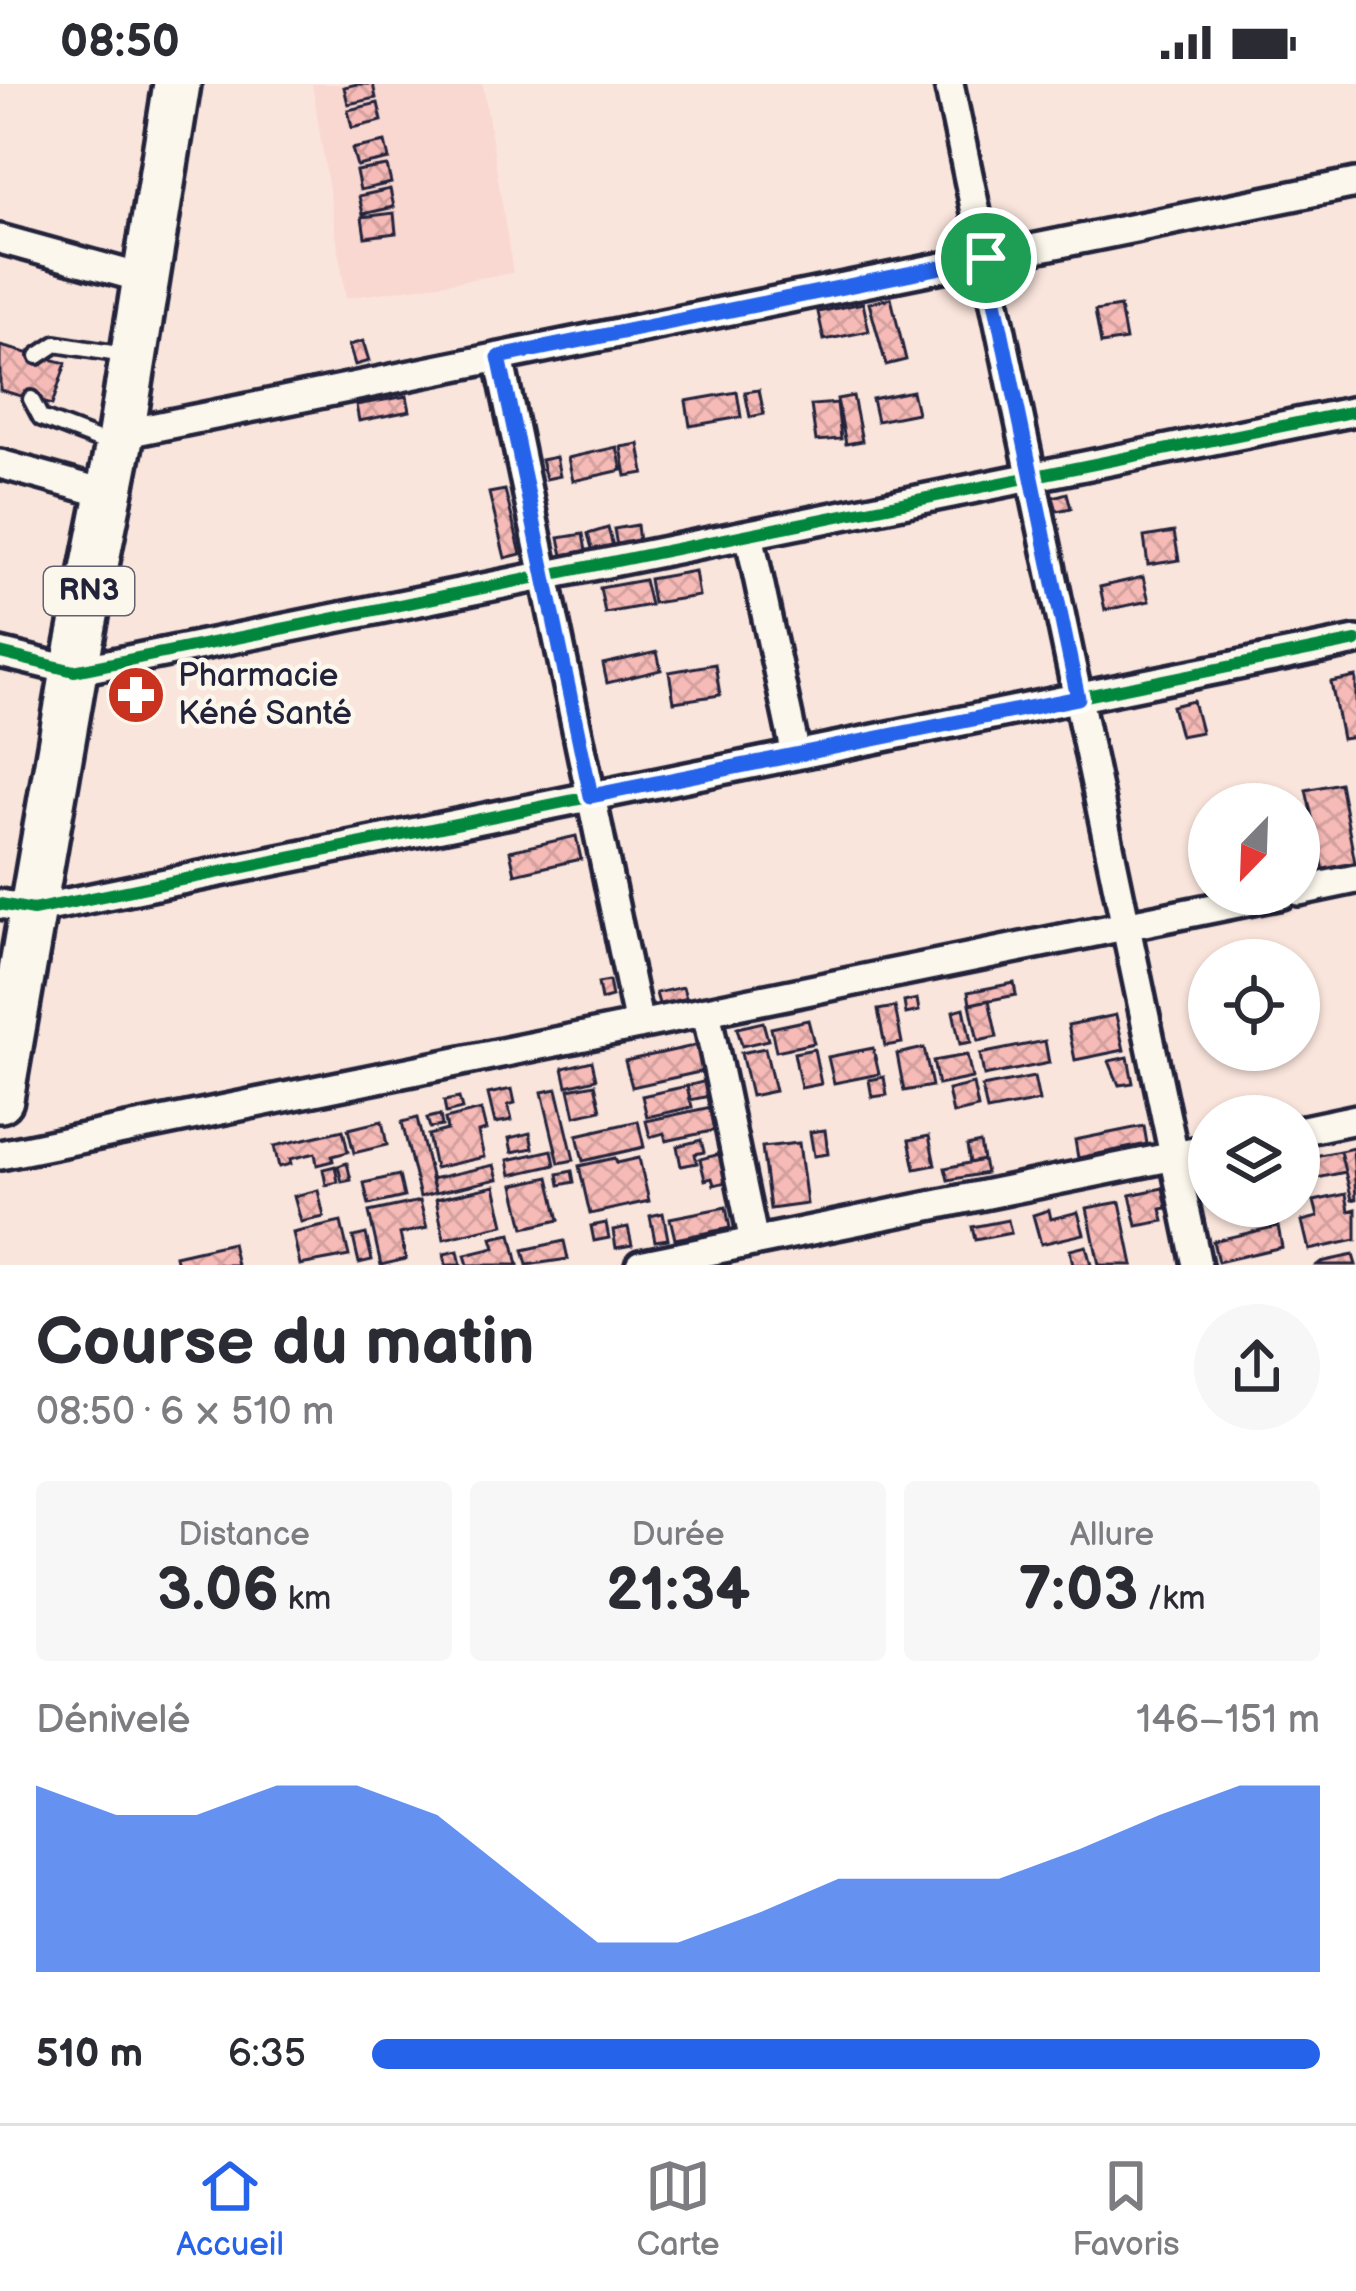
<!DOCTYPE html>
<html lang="fr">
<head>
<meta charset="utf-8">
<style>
	body { margin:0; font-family:"Balsamiq Sans",sans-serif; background:#f7f7f7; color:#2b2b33; height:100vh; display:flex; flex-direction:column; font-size:45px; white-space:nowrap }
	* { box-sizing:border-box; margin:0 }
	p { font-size:39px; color:#7c7c81 }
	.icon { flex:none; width:66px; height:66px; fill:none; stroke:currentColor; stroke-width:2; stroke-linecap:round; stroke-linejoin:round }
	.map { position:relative; height:1181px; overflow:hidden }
	.panel { display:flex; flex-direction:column; background:#fff; flex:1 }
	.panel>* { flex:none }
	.needle { width:78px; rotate:203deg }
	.tools { position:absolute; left:1188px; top:699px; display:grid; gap:24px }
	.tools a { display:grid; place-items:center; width:132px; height:132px; border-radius:50%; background:#fff; box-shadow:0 3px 9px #0004; font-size:60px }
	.pin { position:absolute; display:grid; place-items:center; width:102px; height:102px; color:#fff; margin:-51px; border:6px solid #fff; border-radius:50%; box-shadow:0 3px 12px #0007 }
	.round { display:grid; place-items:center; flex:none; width:126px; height:126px; border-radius:63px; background:#f7f7f7 }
	.overview { display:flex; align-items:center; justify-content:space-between; height:204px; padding:0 36px }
	h1 { font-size:66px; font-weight:600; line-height:90px }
	.stats { display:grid; grid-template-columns:repeat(3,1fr); gap:18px; height:204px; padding:12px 36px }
	.stats div { display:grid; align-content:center; border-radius:12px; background:#f7f7f7; text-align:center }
	.stats b { font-size:60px; font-weight:600 }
	.stats small { font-size:33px; font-weight:400 }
	.stats p { font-size:33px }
	.chart { height:336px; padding:24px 36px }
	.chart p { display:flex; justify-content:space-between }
	.chart svg { width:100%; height:216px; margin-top:12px; fill:#2563eb; opacity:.7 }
	ul { padding:0 36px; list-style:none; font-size:39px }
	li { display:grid; grid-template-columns:192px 144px 1fr; align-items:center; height:90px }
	li i { height:30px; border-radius:15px; background:#2563eb }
	.status { display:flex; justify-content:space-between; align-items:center; height:84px; padding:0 60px; background:#fff; direction:ltr }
	.status svg { height:33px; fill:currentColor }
	.dock { display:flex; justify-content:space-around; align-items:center; height:168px; border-top:3px solid #e1e1e2; background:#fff; font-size:33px; color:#7c7c81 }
	.dock a { display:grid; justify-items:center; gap:6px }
	.dock .active { color:#2563eb }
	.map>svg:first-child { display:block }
</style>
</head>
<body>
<div class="status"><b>08:50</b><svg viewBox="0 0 49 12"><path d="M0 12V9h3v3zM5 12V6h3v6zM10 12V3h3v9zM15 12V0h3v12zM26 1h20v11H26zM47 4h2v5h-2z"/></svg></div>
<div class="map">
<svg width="1356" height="1181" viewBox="0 0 1356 1181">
	<defs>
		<pattern id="building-cross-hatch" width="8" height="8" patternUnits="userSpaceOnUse" patternTransform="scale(3)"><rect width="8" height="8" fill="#f6bab7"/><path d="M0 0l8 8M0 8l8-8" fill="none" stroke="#d3a09e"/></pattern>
	</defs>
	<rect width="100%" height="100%" fill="#fae5dc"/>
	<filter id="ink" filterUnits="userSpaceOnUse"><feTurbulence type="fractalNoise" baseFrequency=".00833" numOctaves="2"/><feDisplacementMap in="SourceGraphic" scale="24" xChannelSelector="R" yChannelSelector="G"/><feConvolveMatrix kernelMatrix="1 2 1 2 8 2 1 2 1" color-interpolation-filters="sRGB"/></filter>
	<g filter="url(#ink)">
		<!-- built -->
		<path fill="#f9d8d1" d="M312,0h171l30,189 -167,25z"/>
		<!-- building -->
		<path fill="url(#building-cross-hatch)" stroke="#22223b" stroke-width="3" d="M357,0h16l3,14 -28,6 -4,-17z
			M378,19l4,18 -30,7 -4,-18z
			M385,58l4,17 -32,7 -5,-17z
			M387,82l4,17 -31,7 -4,-19z
			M390,105l4,18 -31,7 -4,-18z
			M394,129l2,20 -31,4 -3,-20z
			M891,214l15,62 -20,5 -17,-62z
			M863,219l6,28 -45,9 -6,-28z
			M1120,223l6,33 -25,4 -6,-33z
			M363,257l6,20 -14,4 -6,-20z
			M0,262l66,17 -14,42 -52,-15z
			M759,306l5,24 -14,3 -5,-25z
			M912,307l5,22 -40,8 -5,-22z
			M737,308l4,25 -51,9 -4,-25z
			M407,312l3,15 -51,10 -3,-16z
			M853,312l9,45 -16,3 -9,-45z
			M837,319l4,36 -25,2 -5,-36z
			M639,360l5,29 -18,3 -5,-29z
			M617,363l5,23 -49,11 -5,-23z
			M556,373l4,19 -14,3 -5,-19z
			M505,406l16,64 -16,4 -16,-65z
			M1067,409l4,15 -14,3 -4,-14z
			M637,441l2,18 -22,3 -3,-17z
			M608,444l5,18 -20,6 -5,-18z
			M1174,448l5,28 -31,5 -4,-28z
			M583,450l3,17 -23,4 -4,-17z
			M695,487l4,25 -46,7 -4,-24z
			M1143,493l6,24 -44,9 -5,-23z
			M644,496l6,25 -45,8 -5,-25z
			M657,568l4,18 -54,13 -4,-19z
			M715,580l5,31 -46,7 -5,-30z
			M1356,593v60l-14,2 -11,-57z
			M1193,617l8,31 -21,4 -8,-30z
			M1340,699l16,85 -31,7 -19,-85z
			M1263,706l3,14h-33l-1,-6z
			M576,752l5,23 -66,15 -5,-23z
			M609,897l3,16 -11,3 -3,-17z
			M1014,899l2,12 -46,9 -2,-12z
			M683,903l5,18 -27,6 -5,-18z
			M917,915l2,12 -13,3 -2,-12z
			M989,916l8,37 -19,4 -8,-37z
			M895,923l7,36 -17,3 -7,-36z
			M964,924l7,34 -11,2 -7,-33z
			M1116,931l8,35 -49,10 -7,-35z
			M808,936l6,23 -38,8 -5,-23z
			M763,938l5,18 -26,6 -5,-18z
			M1045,957l4,22 -65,13 -4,-22z
			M698,961l6,26 -72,16 -7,-26z
			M765,964l10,43 -24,5 -10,-43z
			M873,964l6,26 -45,9 -6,-26z
			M924,964l8,38 -28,5 -7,-37z
			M814,965l7,35 -20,4 -7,-35z
			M967,971l5,23 -34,7 -5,-24z
			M1128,973l5,26 -14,2 -10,-24z
			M592,977l4,18 -29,7 -4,-18z
			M884,993l3,18 -15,2 -3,-17z
			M1034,993l5,24 -52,10 -5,-24z
			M706,997l3,15 -19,4 -3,-14z
			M595,1000l6,26 -26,6 -6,-27z
			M973,1000l5,24 -25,6 -5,-24z
			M687,1002l5,21 -45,10 -5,-21z
			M512,1005l3,14 -7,2 4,15 -17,3 -7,-29z
			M557,1005l17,71 -15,3 -17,-71z
			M459,1014l3,11 -16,4 -2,-12z
			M711,1023l5,23 -50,11 -2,-8 -14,4 -4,-16z
			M481,1026l5,20 -8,2 6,25 -49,11 -7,-33 19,-5 -2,-11z
			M440,1031l2,11 -12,2 -3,-10z
			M417,1034l18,75 -15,4 -18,-75z
			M382,1037l5,24 -33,8 -6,-24z
			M638,1037l6,26 -61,14 -6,-26z
			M1144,1042l3,18 -69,14 -3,-18z
			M343,1046l5,22 -16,4 1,5 -16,4 -2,-12 -25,6 1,5 -12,3 -5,-21z
			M825,1046l3,24 -14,2 -4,-24z
			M530,1049l3,15 -21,4 -3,-14z
			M929,1052l6,29 -20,4 -6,-29z
			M701,1056l3,12 -9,2 2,9 -16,3 -4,-20z
			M799,1059l8,61 -37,5 -8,-62z
			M980,1059l3,17 -13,3 -3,-17z
			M1353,1064l3,51 -4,1 -12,-49z
			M552,1066l3,15 -44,10 -3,-15z
			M1340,1067l5,21 -46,10v-23z
			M720,1070l6,28 -12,3 -2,-7 -7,2 -5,-21z
			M615,1074l2,5 22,-5 10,43 -59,13 -11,-48z
			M983,1076l3,13 -38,7 -3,-12z
			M347,1079l4,17 -9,2 -4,-16z
			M494,1081l4,14 -63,14 -4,-14z
			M335,1082l3,16 -12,3 -3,-16z
			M572,1087l2,11 -14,3 -2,-11z
			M399,1091l5,22 -35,8 -5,-22z
			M549,1093l10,43 -35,8 -10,-43z
			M495,1102l9,39 -60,14 -8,-40z
			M1163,1104l4,20 -6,1 3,12 -27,5 -7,-31z
			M318,1106l6,27 -23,5 -7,-26z
			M1346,1110l3,17 7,-2v31l-47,10 -7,-29 16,-4 -4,-16z
			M420,1117l7,27 -27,6 6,25 -25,6 -12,-53z
			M1120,1118l13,63h-34l-12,-57z
			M726,1123l4,21 -55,11 -5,-21z
			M1049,1126l2,9 27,-7 6,22 -43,10 -8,-29z
			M663,1129l5,26 -13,2 -5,-25z
			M1008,1136l3,13 -36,7 -3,-13z
			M341,1138l8,34 -49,9 -7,-32z
			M606,1139l3,15 -15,3 -3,-15z
			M1278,1142l4,21 -64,15 -5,-21z
			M628,1143l4,18 -16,3 -3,-18z
			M366,1150l6,26 -13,3 -6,-26z
			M511,1150l7,31h-50l-3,-10 30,-7 -3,-10z
			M564,1157l4,18 -41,6 -4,-15z
			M232,1159l5,22h-60l-2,-9z
			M1086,1162l5,19h-18l-3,-15z
			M458,1167l3,14h-15l-2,-11z
			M1353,1171l3,10h-39l4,-3z"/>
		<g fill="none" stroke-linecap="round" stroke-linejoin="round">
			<!-- service casing -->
			<g stroke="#22223b" stroke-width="22">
				<path id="service" d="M38,272l18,-12 68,11
					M31,315l10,19 73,28"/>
			</g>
			<!-- minor casing -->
			<g stroke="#22223b" stroke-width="36">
				<path id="minor" d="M949,0l248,1181
					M0,155l145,40
					M499,273l140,668
					M121,350l1235,-251
					M0,380l108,30
					M749,450l47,221
					M0,569l74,18 1282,-260
					M1299,807l57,-12
					M0,820l33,6 1323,-269
					M706,927l48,231
					M1299,1047l57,-12
					M0,1071l1282,-261
					M640,1181l569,-116"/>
			</g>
			<!-- trunk casing -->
			<g stroke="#22223b" stroke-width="54">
				<path id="trunk" d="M0,1015l74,-428 47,-237 56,-350"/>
			</g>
			<!-- service -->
			<use href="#service" stroke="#fbf7ec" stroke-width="14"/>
			<!-- minor -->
			<use href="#minor" stroke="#fbf7ec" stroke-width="27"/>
			<!-- trunk -->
			<use href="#trunk" stroke="#fbf7ec" stroke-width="45"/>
			<!-- cycleway casing -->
			<g stroke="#fbf7ec" stroke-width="20">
				<path id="cycleway" d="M0,569l74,18 1282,-260
					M0,820l33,6 1323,-269"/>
			</g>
			<!-- cycleway -->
			<use href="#cycleway" stroke="#00873e" stroke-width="12"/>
		</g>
	</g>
	<g fill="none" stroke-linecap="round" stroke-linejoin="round" filter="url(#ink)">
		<!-- route casing -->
		<g stroke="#fff" stroke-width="24">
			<path id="route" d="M986,174l92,440 -487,98 -92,-439z"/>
		</g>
		<!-- route -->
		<use href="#route" stroke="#2563eb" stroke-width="15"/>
	</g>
	<!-- icons -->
	<defs>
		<g id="pharmacy-disc" transform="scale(3)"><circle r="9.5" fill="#c8321e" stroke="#fbf7ec"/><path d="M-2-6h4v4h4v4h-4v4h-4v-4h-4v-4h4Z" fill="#fff"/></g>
	</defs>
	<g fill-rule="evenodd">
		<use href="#pharmacy-disc" x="136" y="611"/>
	</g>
	<g text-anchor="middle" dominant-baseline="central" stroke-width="9" stroke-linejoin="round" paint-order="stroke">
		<!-- shield labels -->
		<rect fill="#fbf7ec" stroke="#636270" stroke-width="3" x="44" y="483" width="90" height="48" rx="9"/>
		<g font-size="30" font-weight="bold" fill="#22223b">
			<text x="89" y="507">RN3</text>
		</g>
		<!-- poi labels -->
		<g font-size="33" fill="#22223b" stroke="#fbf7ec" text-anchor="start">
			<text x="178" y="592">Pharmacie<tspan x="178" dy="38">Kéné Santé</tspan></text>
		</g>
	</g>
</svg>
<div class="tools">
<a><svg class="needle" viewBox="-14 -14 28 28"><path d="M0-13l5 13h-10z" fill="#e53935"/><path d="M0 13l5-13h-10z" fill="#7c7c81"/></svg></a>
<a><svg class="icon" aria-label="locate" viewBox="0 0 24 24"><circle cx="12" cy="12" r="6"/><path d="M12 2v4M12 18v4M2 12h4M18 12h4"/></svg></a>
<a><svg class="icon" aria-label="layers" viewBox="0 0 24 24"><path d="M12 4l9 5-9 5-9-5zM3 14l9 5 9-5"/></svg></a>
</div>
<div class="pin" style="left:986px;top:174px;background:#1e9e55"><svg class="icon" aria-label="arrive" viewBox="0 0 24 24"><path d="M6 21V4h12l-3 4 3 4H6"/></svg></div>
</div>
<section class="panel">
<div class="overview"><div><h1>Course du matin</h1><p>08:50 · 6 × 510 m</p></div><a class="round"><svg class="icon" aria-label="share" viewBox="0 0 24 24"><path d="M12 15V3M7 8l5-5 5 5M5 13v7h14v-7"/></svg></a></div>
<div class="stats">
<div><p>Distance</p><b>3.06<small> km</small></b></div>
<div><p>Durée</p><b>21:34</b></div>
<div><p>Allure</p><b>7:03<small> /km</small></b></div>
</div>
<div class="chart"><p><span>Dénivelé</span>146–151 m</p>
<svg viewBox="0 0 160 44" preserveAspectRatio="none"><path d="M0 44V6L10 12L20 12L30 6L40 6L50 12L60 25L70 38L80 38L90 32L100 25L110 25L120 25L130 19L140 12L150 6L160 6V44z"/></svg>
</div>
<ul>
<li><b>510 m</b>6:35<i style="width:100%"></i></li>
</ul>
</section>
<nav class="dock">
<a class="active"><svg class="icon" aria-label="home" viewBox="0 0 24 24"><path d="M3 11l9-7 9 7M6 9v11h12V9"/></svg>Accueil</a>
<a><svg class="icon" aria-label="map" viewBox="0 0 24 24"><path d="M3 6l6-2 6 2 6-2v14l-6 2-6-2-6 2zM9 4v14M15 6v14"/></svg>Carte</a>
<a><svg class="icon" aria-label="saved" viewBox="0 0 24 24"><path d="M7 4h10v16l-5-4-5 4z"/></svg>Favoris</a>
</nav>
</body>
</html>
